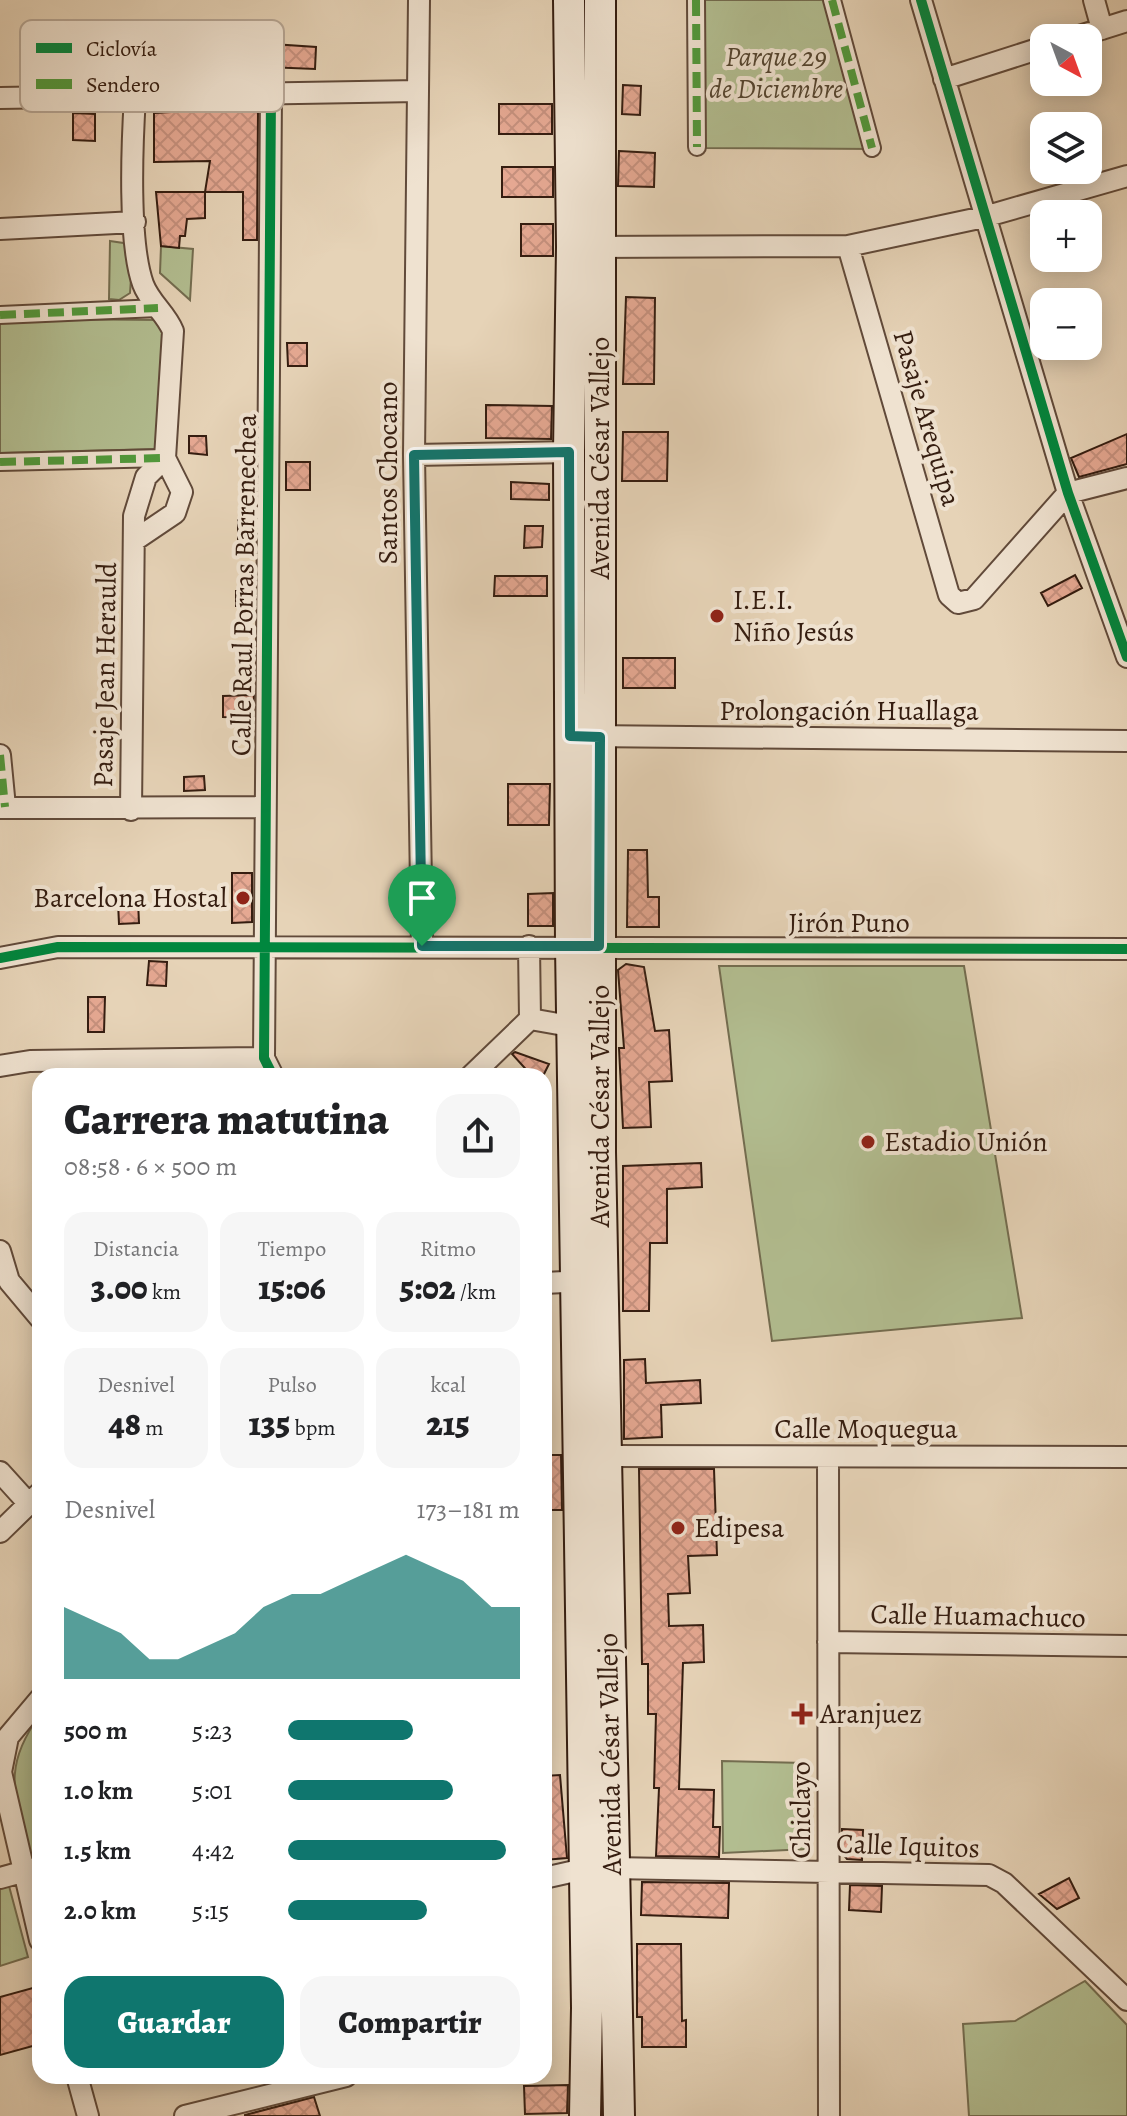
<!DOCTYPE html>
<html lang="es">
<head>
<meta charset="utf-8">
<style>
	body { margin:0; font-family:Alegreya,serif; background:#f6f6f6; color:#202124; height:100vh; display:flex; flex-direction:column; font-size:30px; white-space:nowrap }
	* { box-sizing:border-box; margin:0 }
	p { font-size:26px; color:#757577 }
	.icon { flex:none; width:44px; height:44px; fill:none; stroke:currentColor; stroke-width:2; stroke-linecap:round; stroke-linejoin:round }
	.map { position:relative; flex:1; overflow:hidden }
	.side { position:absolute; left:32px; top:1068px; width:520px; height:1016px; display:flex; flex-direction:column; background:#fff; border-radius:24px; box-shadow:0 4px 20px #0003 }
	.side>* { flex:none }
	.needle { width:52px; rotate:139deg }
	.controls { position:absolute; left:1030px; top:24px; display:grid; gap:16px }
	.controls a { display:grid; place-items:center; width:72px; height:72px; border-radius:16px; background:#fff; box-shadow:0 4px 20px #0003; font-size:40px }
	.pin { position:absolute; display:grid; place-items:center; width:68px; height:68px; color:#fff; margin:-82px -34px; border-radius:50% 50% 50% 0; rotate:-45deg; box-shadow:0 0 8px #0007 }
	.pin .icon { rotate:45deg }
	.round { display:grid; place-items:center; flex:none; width:84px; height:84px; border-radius:24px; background:#f6f6f6 }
	.headline { display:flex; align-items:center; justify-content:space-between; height:136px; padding:0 32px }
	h1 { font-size:44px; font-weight:800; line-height:60px }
	.metrics { display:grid; grid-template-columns:repeat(3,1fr); gap:12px; height:136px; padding:8px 32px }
	.metrics div { display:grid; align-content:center; border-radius:20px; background:#f6f6f6; text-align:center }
	.metrics b { font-size:34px; font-weight:800 }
	.metrics small { font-size:22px; font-weight:400 }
	.metrics p { font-size:22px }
	.chart { height:224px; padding:16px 32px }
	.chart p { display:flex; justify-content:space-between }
	.chart svg { width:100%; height:144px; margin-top:8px; fill:#0f766e; opacity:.7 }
	.cta { display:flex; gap:16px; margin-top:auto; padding:16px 32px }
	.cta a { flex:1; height:92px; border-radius:24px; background:#0f766e; color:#fff; font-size:32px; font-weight:800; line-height:92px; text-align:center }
	.cta a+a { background:#f6f6f6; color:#202124 }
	ul { padding:0 32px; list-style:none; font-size:26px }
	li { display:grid; grid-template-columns:128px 96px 1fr; align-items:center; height:60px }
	li i { height:20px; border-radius:10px; background:#0f766e }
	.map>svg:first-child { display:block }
</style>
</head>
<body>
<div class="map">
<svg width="1127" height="2116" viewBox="0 0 1127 2116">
	<defs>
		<pattern id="building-cross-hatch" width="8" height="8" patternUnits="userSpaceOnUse" patternTransform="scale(2)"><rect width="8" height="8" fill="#e5a892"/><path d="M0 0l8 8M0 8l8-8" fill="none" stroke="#c5907d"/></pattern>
	</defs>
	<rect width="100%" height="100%" fill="#e6d3b7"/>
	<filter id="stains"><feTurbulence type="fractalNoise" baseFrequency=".0025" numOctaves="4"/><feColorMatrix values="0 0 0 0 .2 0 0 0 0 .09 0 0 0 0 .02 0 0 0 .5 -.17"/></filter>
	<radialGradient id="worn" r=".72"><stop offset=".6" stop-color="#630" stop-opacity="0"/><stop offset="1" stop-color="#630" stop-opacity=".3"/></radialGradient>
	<!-- green -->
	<path fill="#b2bd90" stroke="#746d50" stroke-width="2" d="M703,0h130l41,149 -172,-1z
		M110,241l20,3 3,5 -3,44 -11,7 -10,-1z
		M161,246l32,3 -3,51 -30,-27z
		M32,319l130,1 4,13 -7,116 -159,4v-131z
		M964,966l58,352 -250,23 -53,-375z
		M259,1068l3,8h-113z
		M40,1715v140l-11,3c-13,-61 -29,-89 11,-143z
		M722,1761l83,2 2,86 -84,4z
		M9,1886l19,71 -28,9v-77z
		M1085,1981l42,44v91h-158l-6,-92 52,-3z"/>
	<!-- building -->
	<path fill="url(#building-cross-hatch)" stroke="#351d10" stroke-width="2" d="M245,42l71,5 -1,22 -71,-3z
		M623,85l18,1 -1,29 -18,-1z
		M499,104h53v30h-53z
		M206,110l52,1 -1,129h-14v-48h-38l5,-31 -56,1v-49z
		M73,113l22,1v27l-22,-1z
		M619,151l36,2 -1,34 -36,-1z
		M502,167h51v30h-51z
		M156,192h49v26l-18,1 -2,17h-5l-1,12 -18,-2z
		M521,224h32v32h-32z
		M626,297l29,1 -1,86h-31z
		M287,343h20v23h-19z
		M486,405l66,1 -1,33 -65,-1z
		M623,432h45l-1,49h-45z
		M1127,434v30l-48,13 -8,-19z
		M189,436h17l1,19 -18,-2z
		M286,462h24v28h-24z
		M511,482l38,2v16l-38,-1z
		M238,520l17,1v23h-17z
		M525,526h18l-1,21 -18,1z
		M1075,575l7,13 -34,18 -7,-13z
		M495,576h52v20h-53z
		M236,591l18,1v14h-18z
		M623,658h52v30h-52z
		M254,695l-1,23 -30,-1v-21z
		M204,776l1,14 -21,1v-14z
		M508,784h42l-1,41h-41z
		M628,850h19l1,47h11v30h-32z
		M232,873h20v49l-20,1z
		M553,893v33h-25v-32z
		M138,901l1,22 -20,1 -1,-22z
		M149,961l18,1 -1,24 -19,-1z
		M626,964l18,3 11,64 14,-1 3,51 -23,1 2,45 -28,1 -4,-80h5l-6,-78z
		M88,997h17l-1,35h-16z
		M515,1052l34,12 -6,12h-11l-20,-22z
		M701,1163l1,24 -35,2v54h-17l-1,68h-26v-145z
		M645,1359l1,24 54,-3 1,23 -40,2 1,32 -38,2v-79z
		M544,1455h17l1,55h-18z
		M639,1469h75l3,86 -29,1 2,37 -22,1 1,32 34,-1 1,37 -21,1 -4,126 35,1 -1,37h7l-1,30 -63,-1 3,-68h-5l2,-74h-8v-50h-6z
		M560,1775l7,83 -23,2v-84z
		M842,1829l21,1 -1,30 -15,-1 -5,-6z
		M1069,1878l10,20 -22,11 -18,-15z
		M642,1882l87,1 -1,35 -87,-3z
		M850,1885l32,1 -1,26 -32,-2z
		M637,1944h44l1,77 4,-1v27h-44v-30h-5z
		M40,1986v58l-40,11v-58z
		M568,2085l-1,28 -42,1 -1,-28z
		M314,2097l6,19h-75v-1z"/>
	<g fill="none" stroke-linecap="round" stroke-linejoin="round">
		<!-- pedestrian casing -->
		<g stroke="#614a3a" stroke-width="20">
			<path id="pedestrian" d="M696,0l1,147
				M832,0l40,148
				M0,315l158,-7
				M0,462l165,-4"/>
		</g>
		<!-- minor casing -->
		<g stroke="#614a3a" stroke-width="24">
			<path id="minor" d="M419,0l-5,455 8,491
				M921,0l147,493 59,164
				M1094,0l8,29
				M1073,38l54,-17
				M944,79l100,-32
				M271,93l-7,965 9,18
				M135,97c-3,47 -7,145 8,187 7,19 23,29 30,47l-8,127 17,34 -7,21 -40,27
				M0,98l418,-7
				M0,229l135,-7
				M848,246l101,349 9,8 16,-4 94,-106 59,-15
				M588,247l260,-1 136,-29 143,-41
				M414,455l155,-3
				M587,736l540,5
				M0,755l5,52
				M0,808l265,-1
				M131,810l3,-294 12,-39 19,-19
				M529,946l1,73
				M0,958l58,-11 1069,2
				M530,1019l51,9
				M0,1066l30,-5 234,-3
				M471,1076l59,-57
				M0,1251l9,30 31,37
				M544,1283l42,-2
				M604,1456l523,1
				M828,1457l1,659
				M0,1472l29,32
				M0,1532l40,-39
				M828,1642l299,4
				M40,1699l-32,38 -7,35 39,168
				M0,1878l40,-11
				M544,1878l40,-9 28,-1 377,7 15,8 123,117
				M77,2076l11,40
				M185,2116l161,-40"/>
		</g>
		<!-- secondary casing -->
		<g stroke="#351d10" stroke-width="34">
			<path id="secondary" d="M569,0l3,247 -3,205 2,494 16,1062 -2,108
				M600,0v1152l19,964"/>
		</g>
		<!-- pedestrian -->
		<use href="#pedestrian" stroke="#efe2d0" stroke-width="16"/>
		<!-- minor -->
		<use href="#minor" stroke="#efe2d0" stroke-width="20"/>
		<!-- secondary -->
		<use href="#secondary" stroke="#efe2d0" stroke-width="30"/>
		<!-- quiet -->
		<path stroke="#519a3c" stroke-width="8" stroke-dasharray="16 8" stroke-linecap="butt" d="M696,0l1,147
			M832,0l40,148
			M0,315l158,-7
			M0,462l165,-4
			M0,755l5,52"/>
		<!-- cycleway casing -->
		<g stroke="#efe2d0" stroke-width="15">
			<path id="cycleway" d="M921,0l147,493 59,164
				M271,93l-7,965 9,18
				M0,958l58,-11 1069,2"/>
		</g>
		<!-- cycleway -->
		<use href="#cycleway" stroke="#00873e" stroke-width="10"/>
	</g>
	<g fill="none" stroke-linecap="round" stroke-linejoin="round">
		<!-- route casing -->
		<g stroke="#fff" stroke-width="16">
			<path id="route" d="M569,452l1,284 30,1 -1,209h-177l-8,-491z"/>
		</g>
		<!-- route -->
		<use href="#route" stroke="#0f766e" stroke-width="10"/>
	</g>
	<!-- markers -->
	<g fill="#8f2418" stroke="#efe2d0" stroke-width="3">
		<circle cx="717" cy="616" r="8"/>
		<circle cx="243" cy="898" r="8"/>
		<circle cx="868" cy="1142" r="8"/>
		<circle cx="678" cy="1528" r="8"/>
		<path d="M798 1702h8v8h8v8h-8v8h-8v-8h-8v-8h8z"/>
	</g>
	<g text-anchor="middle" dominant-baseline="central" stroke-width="8" stroke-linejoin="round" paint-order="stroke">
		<!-- park labels -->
		<g font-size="28" font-style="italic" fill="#544530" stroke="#efe2d0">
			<text x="776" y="57">Parque 29<tspan x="776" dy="32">de Diciembre</tspan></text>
		</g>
		<!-- street labels -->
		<g font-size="28" fill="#351d10" stroke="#efe2d0">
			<text transform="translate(927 418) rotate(74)">Pasaje Arequipa</text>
			<text transform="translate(600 458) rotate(-90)">Avenida César Vallejo</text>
			<text transform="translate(388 473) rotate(-90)">Santos Chocano</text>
			<text transform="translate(244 585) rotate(-89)">Calle Raul Porras Barrenechea</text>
			<text transform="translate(105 675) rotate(-89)">Pasaje Jean Herauld</text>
			<text x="849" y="711">Prolongación Huallaga</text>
			<text x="849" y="923">Jirón Puno</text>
			<text transform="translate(600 1106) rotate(-90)">Avenida César Vallejo</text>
			<text x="866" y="1429">Calle Moquegua</text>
			<text transform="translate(978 1616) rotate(1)">Calle Huamachuco</text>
			<text transform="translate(610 1754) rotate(-91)">Avenida César Vallejo</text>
			<text transform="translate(801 1810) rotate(-90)">Chiclayo</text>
			<text transform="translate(908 1846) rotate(2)">Calle Iquitos</text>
		</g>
		<!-- poi labels -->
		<g font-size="28" fill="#351d10" stroke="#efe2d0" text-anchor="start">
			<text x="733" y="600">I.E.I.<tspan x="733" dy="32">Niño Jesús</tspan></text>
			<text x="227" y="898" text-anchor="end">Barcelona Hostal</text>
			<text x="884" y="1142">Estadio Unión</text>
			<text x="694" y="1528">Edipesa</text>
			<text x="820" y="1714">Aranjuez</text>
		</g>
	</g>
	<!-- legend -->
	<rect x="20" y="20" width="264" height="92" rx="12" fill="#efe2d0" stroke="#b7a796" stroke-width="2"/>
	<rect x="36" y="43" width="36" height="10" fill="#00873e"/>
	<rect x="36" y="79" width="36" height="10" fill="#519a3c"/>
	<g font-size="22" fill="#351d10">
		<text x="86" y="56">Ciclovía</text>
		<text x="86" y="92">Sendero</text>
	</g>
	<rect width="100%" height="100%" filter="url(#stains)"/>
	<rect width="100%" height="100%" fill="url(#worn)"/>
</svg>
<div class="controls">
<a><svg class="needle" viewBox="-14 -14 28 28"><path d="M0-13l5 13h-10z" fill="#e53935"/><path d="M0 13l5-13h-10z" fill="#757577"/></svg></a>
<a><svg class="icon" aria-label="layers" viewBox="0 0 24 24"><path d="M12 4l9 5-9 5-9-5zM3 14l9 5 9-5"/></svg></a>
<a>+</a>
<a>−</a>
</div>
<div class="pin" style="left:422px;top:946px;background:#1e9e55"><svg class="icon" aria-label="arrive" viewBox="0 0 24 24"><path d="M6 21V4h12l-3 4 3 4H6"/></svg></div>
<section class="side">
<div class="headline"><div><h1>Carrera matutina</h1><p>08:58 · 6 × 500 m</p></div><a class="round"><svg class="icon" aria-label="share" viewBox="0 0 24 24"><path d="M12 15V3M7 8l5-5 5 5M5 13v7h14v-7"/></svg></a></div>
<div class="metrics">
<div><p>Distancia</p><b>3.00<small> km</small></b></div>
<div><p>Tiempo</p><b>15:06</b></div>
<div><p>Ritmo</p><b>5:02<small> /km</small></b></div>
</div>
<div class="metrics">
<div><p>Desnivel</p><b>48<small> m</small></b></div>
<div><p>Pulso</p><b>135<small> bpm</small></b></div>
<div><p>kcal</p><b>215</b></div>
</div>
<div class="chart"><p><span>Desnivel</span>173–181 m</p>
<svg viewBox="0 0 160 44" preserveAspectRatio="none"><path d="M0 44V22L10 26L20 30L30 38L40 38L50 34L60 30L70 22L80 18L90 18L100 14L110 10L120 6L130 10L140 14L150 22L160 22V44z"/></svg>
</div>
<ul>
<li><b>500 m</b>5:23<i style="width:54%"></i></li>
<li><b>1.0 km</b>5:01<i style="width:71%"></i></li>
<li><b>1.5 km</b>4:42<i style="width:94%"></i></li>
<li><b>2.0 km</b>5:15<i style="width:60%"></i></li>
</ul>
<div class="cta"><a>Guardar</a><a>Compartir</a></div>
</section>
</div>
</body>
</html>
